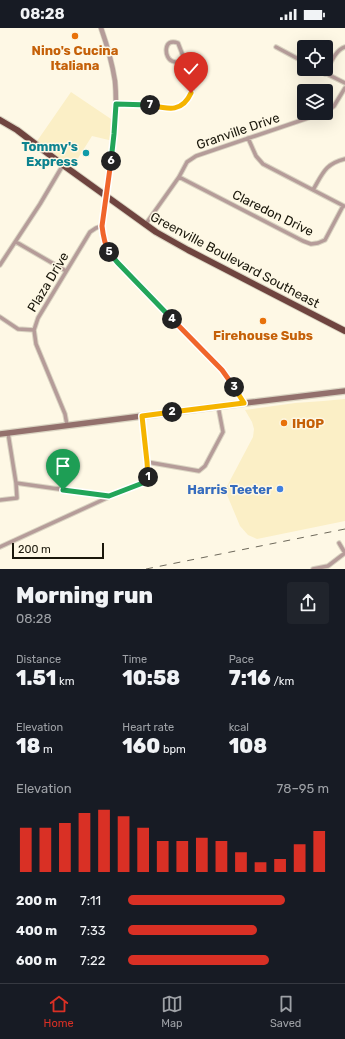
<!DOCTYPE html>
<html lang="en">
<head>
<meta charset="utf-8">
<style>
	body { margin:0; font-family:Rubik,sans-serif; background:#20242c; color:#f1f3f6; height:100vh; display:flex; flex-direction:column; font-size:15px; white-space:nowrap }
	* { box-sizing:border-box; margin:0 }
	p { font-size:13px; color:#9ea1a6 }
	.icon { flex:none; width:22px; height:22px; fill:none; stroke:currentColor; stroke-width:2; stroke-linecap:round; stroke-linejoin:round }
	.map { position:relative; height:541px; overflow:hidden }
	.drawer { display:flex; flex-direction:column; background:#171b24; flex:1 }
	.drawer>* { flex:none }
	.buttons { position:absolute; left:297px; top:12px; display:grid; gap:8px }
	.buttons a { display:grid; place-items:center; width:36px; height:36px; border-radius:4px; background:#171b24; box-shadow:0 4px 16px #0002; font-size:20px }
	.scale { position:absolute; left:12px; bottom:10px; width:92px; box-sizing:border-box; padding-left:4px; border:2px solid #1a170b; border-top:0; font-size:11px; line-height:14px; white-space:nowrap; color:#1a170b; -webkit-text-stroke:3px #fef8e5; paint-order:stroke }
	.pin { position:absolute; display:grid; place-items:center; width:34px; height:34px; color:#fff; margin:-41px -17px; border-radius:50% 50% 50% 0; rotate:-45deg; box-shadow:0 0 4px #0007 }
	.pin .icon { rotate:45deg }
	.km { position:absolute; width:20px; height:20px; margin:-10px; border-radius:50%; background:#222; color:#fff; font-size:11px; line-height:20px; text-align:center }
	.round { display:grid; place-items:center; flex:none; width:42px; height:42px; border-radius:4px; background:#20242c }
	.headline { display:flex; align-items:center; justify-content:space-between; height:68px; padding:0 16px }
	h1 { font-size:22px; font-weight:800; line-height:30px }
	.metrics { display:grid; grid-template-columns:repeat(3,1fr); gap:6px; height:68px; padding:4px 16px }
	.metrics div { display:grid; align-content:center }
	.metrics b { font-size:20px; font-weight:800 }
	.metrics small { font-size:11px; font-weight:400 }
	.metrics p { font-size:11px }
	.chart { height:112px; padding:8px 16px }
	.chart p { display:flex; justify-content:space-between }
	.chart svg { width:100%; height:72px; margin-top:4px; stroke:#d93025; stroke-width:6 }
	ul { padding:0 16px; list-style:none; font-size:13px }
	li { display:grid; grid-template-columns:64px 48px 1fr; align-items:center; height:30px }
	li i { height:10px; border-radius:5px; background:#d93025 }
	.status { display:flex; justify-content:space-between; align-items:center; height:28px; padding:0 20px; background:#171b24; direction:ltr }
	.status svg { height:11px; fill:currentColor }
	.tab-bar { display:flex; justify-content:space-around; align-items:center; height:56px; border-top:1px solid #363941; background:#171b24; font-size:11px; color:#9ea1a6 }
	.tab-bar a { display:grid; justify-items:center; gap:2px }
	.tab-bar .current { color:#d93025 }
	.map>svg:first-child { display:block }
</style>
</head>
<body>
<div class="status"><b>08:28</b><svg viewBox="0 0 49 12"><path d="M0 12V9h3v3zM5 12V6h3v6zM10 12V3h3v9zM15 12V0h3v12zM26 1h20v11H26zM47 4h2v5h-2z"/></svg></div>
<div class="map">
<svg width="345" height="541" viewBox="0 0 345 541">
	<rect width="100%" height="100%" fill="#fef8e5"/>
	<!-- built -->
	<path fill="#fbefc6" d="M71,64l40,27 4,1 -2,21 -21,-5 -22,35 -35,-27z
		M345,371v122l-88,18 -9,-4 -8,-9 -15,-36 28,-53 1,-8 -2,-7 -7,-12 50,-7 28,-2z"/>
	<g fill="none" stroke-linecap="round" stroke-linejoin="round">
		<!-- minor casing -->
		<g stroke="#dad4c2" stroke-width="5.5">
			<path id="minor" d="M276,19l28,15
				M317,41l28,14
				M325,46c5,-9 10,-24 20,-27
				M116,75c9,1 19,1 28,1 14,2 34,11 44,-4 2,-4 4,-8 4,-12 0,-9 -10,-35 -14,-45 -15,-6 -14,15 -6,18 4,2 9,2 13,3
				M326,84l8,-6 11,-18
				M248,110l8,18 7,8 81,42
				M179,149l124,64 8,3 7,-1 7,-3 18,-34
				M313,162c10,-17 12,-26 32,-31
				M145,197l34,-48 8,-15 9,-6 127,-43
				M16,214l50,29
				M0,237l40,-61 23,-39
				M0,289l18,12 16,1
				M67,397l-2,-11 -29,-70 -2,-14 4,-12 52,-86 6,-4 6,-2
				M147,434l52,9 6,-5 18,-34 -5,-26
				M16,455l92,13
				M0,472l17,-2 -1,-15 -8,-50
				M339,515l6,10
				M0,519l109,-50 39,-16 -1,-19 -5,-46
				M313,541l15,-3 17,-13"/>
		</g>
		<!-- tertiary casing -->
		<g stroke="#dad4c2" stroke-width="6">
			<path id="tertiary" d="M101,0c6,17 11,34 14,53 3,32 -2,65 -7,97 -2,16 -4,32 -6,48 1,15 5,25 15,36l105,108 23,33"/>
		</g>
		<!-- secondary casing -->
		<g stroke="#dad4c2" stroke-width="8">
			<path id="secondary" d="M0,406l245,-31 100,-12"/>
		</g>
		<!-- trunk casing -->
		<g stroke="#dad4c2" stroke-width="8">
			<path id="trunk" d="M0,92l17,10 46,35 93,67 32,18 157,81"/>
		</g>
		<!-- minor -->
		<use href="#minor" stroke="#b59c99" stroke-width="3.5"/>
		<!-- tertiary -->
		<use href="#tertiary" stroke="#b59c99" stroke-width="4.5"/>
		<!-- secondary -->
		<use href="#secondary" stroke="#93706c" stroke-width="5.5"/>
		<!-- trunk -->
		<use href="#trunk" stroke="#6f443f" stroke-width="6"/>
		<!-- rail -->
		<path stroke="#6d685a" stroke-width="1" stroke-dasharray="7 7" stroke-linecap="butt" d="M146,541l199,-40"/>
	</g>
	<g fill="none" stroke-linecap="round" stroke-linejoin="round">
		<!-- split-1 casing -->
		<g stroke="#fff" stroke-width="8">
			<path id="split-1" d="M63,462l46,6 39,-15v-4"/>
		</g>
		<!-- split-2 casing -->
		<g stroke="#fff" stroke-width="8">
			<path id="split-2" d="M148,449l-1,-15 -5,-46 30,-4"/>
		</g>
		<!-- split-3 casing -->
		<g stroke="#fff" stroke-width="8">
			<path id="split-3" d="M172,384l72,-9 -10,-16"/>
		</g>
		<!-- split-4 casing -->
		<g stroke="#fff" stroke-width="8">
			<path id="split-4" d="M172,291l50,51 12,17"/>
		</g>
		<!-- split-5 casing -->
		<g stroke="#fff" stroke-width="8">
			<path id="split-5" d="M109,224l8,10 55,57"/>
		</g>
		<!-- split-6 casing -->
		<g stroke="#fff" stroke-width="8">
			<path id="split-6" d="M109,224c-5,-9 -6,-17 -7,-26l9,-65"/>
		</g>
		<!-- split-7 casing -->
		<g stroke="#fff" stroke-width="8">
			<path id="split-7" d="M111,133l3,-27 2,-30 34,1"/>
		</g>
		<!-- split-8 casing -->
		<g stroke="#fff" stroke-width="8">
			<path id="split-8" d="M150,77c18,4 32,8 41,-12"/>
		</g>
		<!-- split-1 -->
		<use href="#split-1" stroke="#22a559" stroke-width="5"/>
		<!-- split-2 -->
		<use href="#split-2" stroke="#f5b400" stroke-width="5"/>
		<!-- split-3 -->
		<use href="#split-3" stroke="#f5b400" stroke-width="5"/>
		<!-- split-4 -->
		<use href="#split-4" stroke="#f0652b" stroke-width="5"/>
		<!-- split-5 -->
		<use href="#split-5" stroke="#22a559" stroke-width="5"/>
		<!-- split-6 -->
		<use href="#split-6" stroke="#f0652b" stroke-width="5"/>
		<!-- split-7 -->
		<use href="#split-7" stroke="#22a559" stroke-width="5"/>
		<!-- split-8 -->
		<use href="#split-8" stroke="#f5b400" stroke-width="5"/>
	</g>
	<!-- markers -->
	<g fill="#e8710a" stroke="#fef8e5" stroke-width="1.5">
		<circle cx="75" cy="8" r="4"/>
		<circle cx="263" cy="293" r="4"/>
		<circle cx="284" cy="395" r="4"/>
	</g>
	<circle fill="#0f9aa8" stroke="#fef8e5" stroke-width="1.5" cx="86" cy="125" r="4"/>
	<circle fill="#3f7fe0" stroke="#fef8e5" stroke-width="1.5" cx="280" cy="461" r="4"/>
	<g text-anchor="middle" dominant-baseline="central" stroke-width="3" stroke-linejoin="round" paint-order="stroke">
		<!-- food labels -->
		<g font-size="13" font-weight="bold" fill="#c56008" stroke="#fef8e5">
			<text x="75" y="22">Nino's Cucina<tspan x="75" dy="15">Italiana</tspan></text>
			<text x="263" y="307">Firehouse Subs</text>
			<text x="292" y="395" text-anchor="start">IHOP</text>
		</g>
		<!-- street labels -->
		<g font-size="13" fill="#1a170b" stroke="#fef8e5">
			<text transform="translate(238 103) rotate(-19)">Granville Drive</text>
			<text transform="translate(273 185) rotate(26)">Claredon Drive</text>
			<text transform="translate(235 232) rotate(28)">Greenville Boulevard Southeast</text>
			<text transform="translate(48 254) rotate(-59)">Plaza Drive</text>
		</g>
		<!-- culture labels -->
		<g font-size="13" font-weight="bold" fill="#0d838f" stroke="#fef8e5" text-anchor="end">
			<text x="78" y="118">Tommy's<tspan x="78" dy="15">Express</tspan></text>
		</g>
		<!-- shop labels -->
		<g font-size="13" font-weight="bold" fill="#366cbe" stroke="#fef8e5" text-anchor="end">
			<text x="272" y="461">Harris Teeter</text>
		</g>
	</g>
</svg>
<div class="buttons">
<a><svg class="icon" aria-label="locate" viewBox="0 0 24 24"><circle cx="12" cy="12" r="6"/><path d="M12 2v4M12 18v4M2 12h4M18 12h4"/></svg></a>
<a><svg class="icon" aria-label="layers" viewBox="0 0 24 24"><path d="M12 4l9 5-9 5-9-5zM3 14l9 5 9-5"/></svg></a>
</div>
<div class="scale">200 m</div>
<div class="pin" style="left:63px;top:462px;background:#1e9e55"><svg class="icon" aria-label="arrive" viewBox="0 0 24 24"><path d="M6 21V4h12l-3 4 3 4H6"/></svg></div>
<div class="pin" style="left:191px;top:65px;background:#d93025"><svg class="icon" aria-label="check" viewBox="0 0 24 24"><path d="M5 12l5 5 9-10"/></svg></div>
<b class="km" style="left:148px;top:449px">1</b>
<b class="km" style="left:172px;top:384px">2</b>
<b class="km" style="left:234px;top:359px">3</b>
<b class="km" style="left:172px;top:291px">4</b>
<b class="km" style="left:109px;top:224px">5</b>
<b class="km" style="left:111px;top:133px">6</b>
<b class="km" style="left:150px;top:77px">7</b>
</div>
<section class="drawer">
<div class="headline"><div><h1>Morning run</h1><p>08:28</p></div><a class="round"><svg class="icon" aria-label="share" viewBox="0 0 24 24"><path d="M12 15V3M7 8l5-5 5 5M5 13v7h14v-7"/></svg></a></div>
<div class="metrics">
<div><p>Distance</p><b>1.51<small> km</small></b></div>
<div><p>Time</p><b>10:58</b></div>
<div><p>Pace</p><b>7:16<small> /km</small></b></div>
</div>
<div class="metrics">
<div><p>Elevation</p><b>18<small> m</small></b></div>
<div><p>Heart rate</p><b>160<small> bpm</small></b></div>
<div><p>kcal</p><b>108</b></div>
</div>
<div class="chart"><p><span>Elevation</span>78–95 m</p>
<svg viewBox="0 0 160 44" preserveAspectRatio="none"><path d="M5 44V17M15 44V17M25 44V14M35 44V8M45 44V6M55 44V10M65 44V17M75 44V25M85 44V25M95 44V23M105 44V25M115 44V32M125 44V38M135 44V36M145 44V27M155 44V19"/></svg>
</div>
<ul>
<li><b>200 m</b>7:11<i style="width:78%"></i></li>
<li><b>400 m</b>7:33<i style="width:64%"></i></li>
<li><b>600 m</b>7:22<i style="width:70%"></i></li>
</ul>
</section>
<nav class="tab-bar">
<a class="current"><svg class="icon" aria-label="home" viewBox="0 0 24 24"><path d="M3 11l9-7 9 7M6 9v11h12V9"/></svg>Home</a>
<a><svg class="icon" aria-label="map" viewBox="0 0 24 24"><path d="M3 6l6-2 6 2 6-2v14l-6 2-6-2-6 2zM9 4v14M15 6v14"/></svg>Map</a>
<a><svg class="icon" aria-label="saved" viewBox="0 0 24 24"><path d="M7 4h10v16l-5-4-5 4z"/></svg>Saved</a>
</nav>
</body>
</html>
